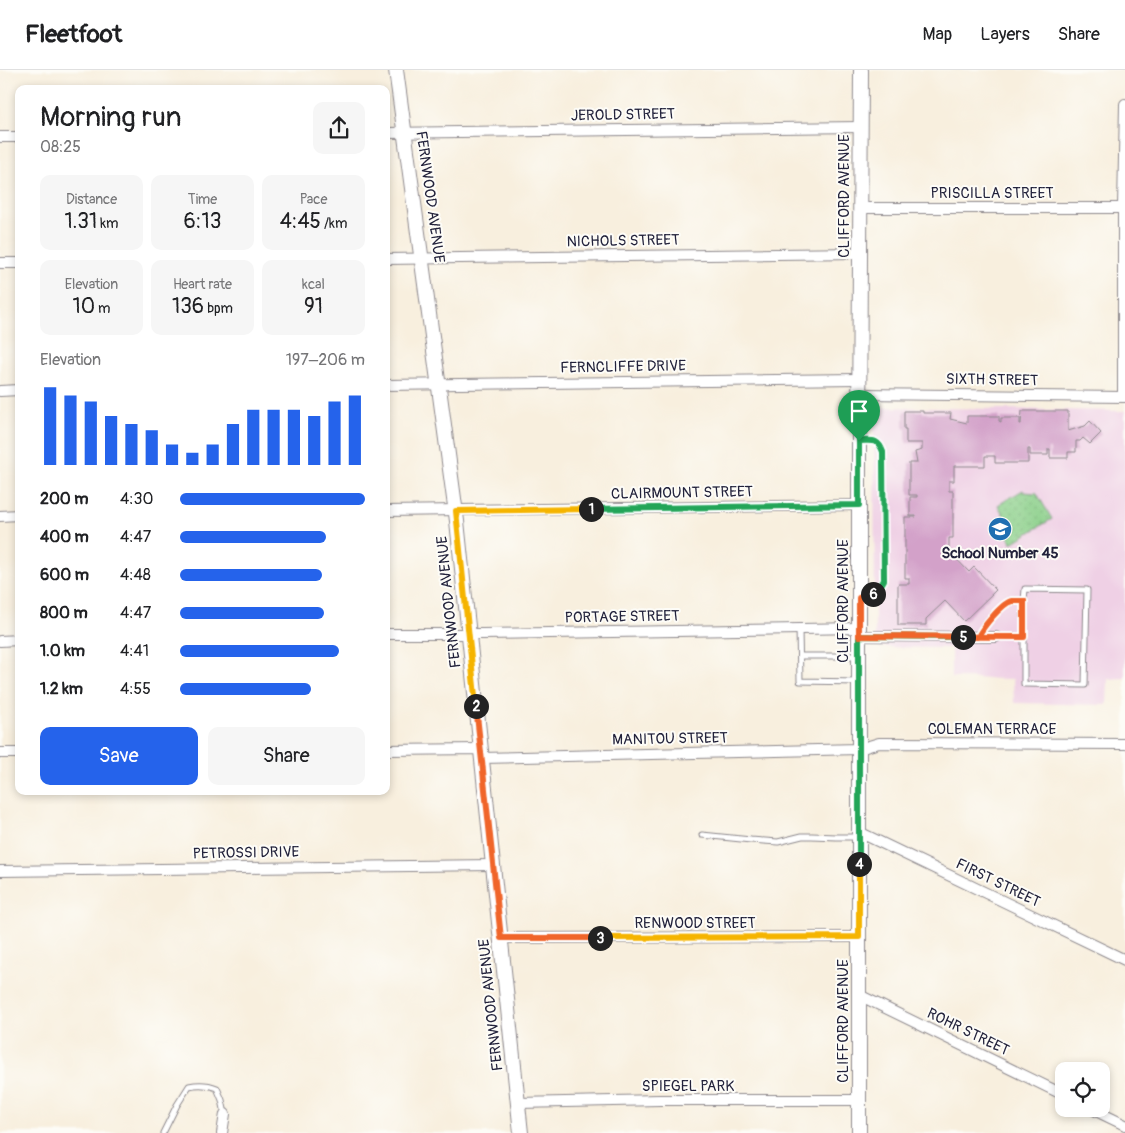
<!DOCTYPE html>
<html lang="en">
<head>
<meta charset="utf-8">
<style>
	body { margin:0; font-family:Pangolin,sans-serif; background:#f6f6f6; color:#202124; height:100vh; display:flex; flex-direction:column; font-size:19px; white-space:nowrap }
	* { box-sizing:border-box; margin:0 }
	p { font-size:16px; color:#757577 }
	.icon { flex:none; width:28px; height:28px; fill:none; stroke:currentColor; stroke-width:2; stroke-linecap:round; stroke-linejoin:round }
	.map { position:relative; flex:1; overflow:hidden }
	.sheet { position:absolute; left:15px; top:15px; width:375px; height:710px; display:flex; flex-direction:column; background:#fff; border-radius:10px; box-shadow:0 2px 8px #0003 }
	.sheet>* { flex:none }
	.buttons { position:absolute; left:1055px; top:992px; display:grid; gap:10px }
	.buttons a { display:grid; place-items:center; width:55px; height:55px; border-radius:10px; background:#fff; box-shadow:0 2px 8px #0003; font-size:25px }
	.pin { position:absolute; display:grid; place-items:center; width:42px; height:42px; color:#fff; margin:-51px -21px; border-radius:50% 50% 50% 0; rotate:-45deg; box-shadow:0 0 5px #0007 }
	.pin .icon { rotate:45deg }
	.km { position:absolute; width:25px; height:25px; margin:-12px; border-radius:50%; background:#222; color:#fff; font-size:14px; line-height:25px; text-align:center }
	.round { display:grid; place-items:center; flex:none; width:52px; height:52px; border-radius:10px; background:#f6f6f6 }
	.summary { display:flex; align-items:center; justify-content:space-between; height:85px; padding:0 25px }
	h1 { font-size:28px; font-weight:600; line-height:38px }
	.metrics { display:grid; grid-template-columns:repeat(3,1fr); gap:8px; height:85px; padding:5px 25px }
	.metrics div { display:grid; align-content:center; border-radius:10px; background:#f6f6f6; text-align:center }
	.metrics b { font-size:21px; font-weight:600 }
	.metrics small { font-size:14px; font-weight:400 }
	.metrics p { font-size:14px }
	.chart { height:140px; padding:10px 25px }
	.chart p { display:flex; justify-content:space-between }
	.chart svg { width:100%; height:90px; margin-top:5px; stroke:#2563eb; stroke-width:6 }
	.primary-button { display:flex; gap:10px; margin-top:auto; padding:10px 25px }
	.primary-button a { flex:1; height:58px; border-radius:10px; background:#2563eb; color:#fff; font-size:20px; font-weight:600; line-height:58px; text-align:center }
	.primary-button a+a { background:#f6f6f6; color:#202124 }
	ul { padding:0 25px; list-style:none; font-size:16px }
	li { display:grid; grid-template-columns:80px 60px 1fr; align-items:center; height:38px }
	li i { height:12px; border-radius:6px; background:#2563eb }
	header { display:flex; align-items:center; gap:30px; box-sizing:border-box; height:70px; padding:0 25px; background:#fff; border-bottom:1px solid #e0e0e0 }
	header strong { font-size:24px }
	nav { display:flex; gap:28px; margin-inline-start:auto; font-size:18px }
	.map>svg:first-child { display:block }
</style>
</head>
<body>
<header>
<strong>Fleetfoot</strong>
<nav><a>Map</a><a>Layers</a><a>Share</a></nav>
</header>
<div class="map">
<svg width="1125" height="1063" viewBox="0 0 1125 1063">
	<defs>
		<pattern id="park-dots" width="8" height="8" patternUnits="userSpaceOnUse" patternTransform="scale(1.25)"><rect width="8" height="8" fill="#8acf89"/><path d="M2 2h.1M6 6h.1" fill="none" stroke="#77b177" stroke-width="1.8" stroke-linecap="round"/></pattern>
	</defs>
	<rect width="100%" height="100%" fill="#fdfcf7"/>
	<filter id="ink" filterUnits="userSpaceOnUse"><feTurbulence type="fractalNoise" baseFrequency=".02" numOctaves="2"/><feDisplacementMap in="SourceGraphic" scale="10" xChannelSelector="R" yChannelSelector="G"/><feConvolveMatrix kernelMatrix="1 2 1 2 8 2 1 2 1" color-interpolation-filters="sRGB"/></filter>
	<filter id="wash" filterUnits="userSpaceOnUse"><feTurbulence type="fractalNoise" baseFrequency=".0096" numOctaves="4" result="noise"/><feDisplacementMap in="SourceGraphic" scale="20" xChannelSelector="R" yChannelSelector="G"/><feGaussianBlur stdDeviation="1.12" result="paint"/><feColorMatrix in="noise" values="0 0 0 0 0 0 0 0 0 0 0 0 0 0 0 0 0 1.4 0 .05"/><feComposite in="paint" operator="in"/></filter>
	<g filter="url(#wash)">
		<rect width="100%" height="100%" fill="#f8efde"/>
		<!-- built -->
		<path fill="#efd0e5" d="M874,337l251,4v267l-17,1 -1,26 -93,-2 -1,-24 -62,-1v-30l-76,-1z"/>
		<!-- park -->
		<path fill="url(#park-dots)" stroke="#567862" d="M1023,420l1,2 10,1 2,-1 16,27 -40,24 -13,-21 6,-4 -7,-13z"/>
		<g id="blocks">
			<!-- building -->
			<path fill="#d3a1c9" d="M904,341h19v2h28l-1,6 17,4v-7h32v5l2,1v-4h19v6h1l1,-13h46v20l17,-5 5,-5 11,12 -11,11 -7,-6 -3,3h-4v11h-8v6h-18v-9h-2v6h-18v-6h-2v14h-33v-7h-10v10h-31v15h-5v10h4v47h-4v13l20,21 5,-5 22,23 -32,31 -19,-20 -19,18v6h-28v-41h11v-6h-4v-61h11v-1h-6v-19h7v-2h-8v-32h8l-2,-11 7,-2v-7h-16v-14h-2z"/>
		</g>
	</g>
	<g filter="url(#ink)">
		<use href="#blocks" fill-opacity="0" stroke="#8d888c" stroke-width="1"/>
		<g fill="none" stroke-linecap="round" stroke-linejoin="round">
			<!-- lane casing -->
			<g stroke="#8d888c" stroke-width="7">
				<path id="lane" d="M860,528c15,-4 16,-4 24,-18l-1,-128c-5,-14 -9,-11 -22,-11
					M1024,531l1,-12 62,1 -2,95 -61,-1v-47
					M799,559l1,52 58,1
					M978,567c4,-9 25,-34 34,-36 4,-1 9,0 12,0v36h-28
					M800,586h57
					M702,765l49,5 27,2 24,-6h10l24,1h22
					M163,1063l14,-28 12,-19c10,-2 18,-2 28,2l5,12 3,14"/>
			</g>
			<!-- street casing -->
			<g stroke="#8d888c" stroke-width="12">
				<path id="street" d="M386,63l475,-6
					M0,67h19
					M861,138h262
					M386,189l475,-6
					M0,193h19
					M386,315l473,-6
					M0,321l19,-1
					M859,324l266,3
					M1123,327v-189l2,-104
					M386,441l473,-6
					M0,446l19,-1
					M386,564h96l377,-6
					M859,566l137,1
					M0,571l19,-1
					M386,680l95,-1
					M0,683h19
					M482,688l377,-9 20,-6 246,1
					M859,762l266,128
					M0,801l493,-6
					M501,868l358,-1
					M859,925l205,100
					M518,1033l142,-3h199
					M1092,1039l33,16
					M222,1063l3,-19"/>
			</g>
			<!-- secondary casing -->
			<g stroke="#8d888c" stroke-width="16">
				<path id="secondary" d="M396,0l61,451 64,612
					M859,1063v-692l2,-371"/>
			</g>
			<!-- lane -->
			<use href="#lane" stroke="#fff" stroke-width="5"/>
			<!-- street -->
			<use href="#street" stroke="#fff" stroke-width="10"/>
			<!-- secondary -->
			<use href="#secondary" stroke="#fff" stroke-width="14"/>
		</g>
	</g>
	<g fill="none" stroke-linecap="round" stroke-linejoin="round" filter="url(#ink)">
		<!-- split-1 casing -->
		<g stroke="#fff" stroke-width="10">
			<path id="split-1" d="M591,439l268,-4v-64"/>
		</g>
		<!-- split-2 casing -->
		<g stroke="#fff" stroke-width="10">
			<path id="split-2" d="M476,636l-20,-195 135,-2"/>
		</g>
		<!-- split-3 casing -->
		<g stroke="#fff" stroke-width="10">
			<path id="split-3" d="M476,636l25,232h99"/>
		</g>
		<!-- split-4 casing -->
		<g stroke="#fff" stroke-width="10">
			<path id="split-4" d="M600,868l259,-1v-73"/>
		</g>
		<!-- split-5 casing -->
		<g stroke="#fff" stroke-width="10">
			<path id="split-5" d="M859,794v-228l104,1"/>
		</g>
		<!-- split-6 casing -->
		<g stroke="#fff" stroke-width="10">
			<path id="split-6" d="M873,524l-14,4v38l165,1v-36c-3,0 -8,0 -12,0 -10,2 -30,27 -34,36h-15"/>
		</g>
		<!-- split-7 casing -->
		<g stroke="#fff" stroke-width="10">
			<path id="split-7" d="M859,371c13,0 19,-3 24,11l1,128 -6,10 -5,4"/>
		</g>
		<!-- split-1 -->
		<use href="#split-1" stroke="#22a559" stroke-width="6"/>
		<!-- split-2 -->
		<use href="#split-2" stroke="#f5b400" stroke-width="6"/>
		<!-- split-3 -->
		<use href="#split-3" stroke="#f0652b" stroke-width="6"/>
		<!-- split-4 -->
		<use href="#split-4" stroke="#f5b400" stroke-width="6"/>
		<!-- split-5 -->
		<use href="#split-5" stroke="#22a559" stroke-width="6"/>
		<!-- split-6 -->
		<use href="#split-6" stroke="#f0652b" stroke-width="6"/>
		<!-- split-7 -->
		<use href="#split-7" stroke="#22a559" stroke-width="6"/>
	</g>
	<!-- icons -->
	<defs>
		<g id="school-disc" transform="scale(1.25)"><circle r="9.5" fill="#1f6fb2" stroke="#fdfcf7"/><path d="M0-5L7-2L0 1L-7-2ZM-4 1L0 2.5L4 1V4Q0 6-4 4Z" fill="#fff"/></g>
	</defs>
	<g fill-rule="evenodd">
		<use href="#school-disc" x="1000" y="459"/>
	</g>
	<g text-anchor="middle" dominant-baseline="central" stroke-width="4" stroke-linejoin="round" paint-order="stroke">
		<!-- street labels -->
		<g font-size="15" fill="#22223b" stroke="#fdfcf7">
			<text transform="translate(623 45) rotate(-1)">JEROLD STREET</text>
			<text x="992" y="123">PRISCILLA STREET</text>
			<text transform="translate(844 126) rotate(-90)">CLIFFORD AVENUE</text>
			<text transform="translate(430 127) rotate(82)">FERNWOOD AVENUE</text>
			<text transform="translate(623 171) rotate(-1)">NICHOLS STREET</text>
			<text transform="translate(623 297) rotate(-1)">FERNCLIFFE DRIVE</text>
			<text transform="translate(992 310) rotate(1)">SIXTH STREET</text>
			<text transform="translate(682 423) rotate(-1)">CLAIRMOUNT STREET</text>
			<text transform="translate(843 531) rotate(-90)">CLIFFORD AVENUE</text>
			<text transform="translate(449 532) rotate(-96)">FERNWOOD AVENUE</text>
			<text transform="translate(622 547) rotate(-1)">PORTAGE STREET</text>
			<text x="992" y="659">COLEMAN TERRACE</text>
			<text transform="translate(670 669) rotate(-1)">MANITOU STREET</text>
			<text transform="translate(246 783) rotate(-1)">PETROSSI DRIVE</text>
			<text transform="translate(998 813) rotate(26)">FIRST STREET</text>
			<text x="695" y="853">RENWOOD STREET</text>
			<text transform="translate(491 935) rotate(-96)">FERNWOOD AVENUE</text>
			<text transform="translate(843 951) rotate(-90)">CLIFFORD AVENUE</text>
			<text transform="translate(968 962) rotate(26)">ROHR STREET</text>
			<text x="688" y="1016">SPIEGEL PARK</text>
		</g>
		<!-- poi labels -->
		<g font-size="15" font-weight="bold" fill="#22223b" stroke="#fdfcf7">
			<text x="1000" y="483">School Number 45</text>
		</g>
	</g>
</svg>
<div class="buttons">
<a><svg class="icon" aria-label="locate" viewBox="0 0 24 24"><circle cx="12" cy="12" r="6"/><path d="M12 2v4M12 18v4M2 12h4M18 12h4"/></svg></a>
</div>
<div class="pin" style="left:859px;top:371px;background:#1e9e55"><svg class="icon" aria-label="arrive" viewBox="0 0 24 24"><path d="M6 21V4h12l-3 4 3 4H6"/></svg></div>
<b class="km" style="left:591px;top:439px">1</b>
<b class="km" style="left:476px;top:636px">2</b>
<b class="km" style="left:600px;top:868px">3</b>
<b class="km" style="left:859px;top:794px">4</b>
<b class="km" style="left:963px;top:567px">5</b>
<b class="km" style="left:873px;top:524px">6</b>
<section class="sheet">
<div class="summary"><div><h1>Morning run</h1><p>08:25</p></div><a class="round"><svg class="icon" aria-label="share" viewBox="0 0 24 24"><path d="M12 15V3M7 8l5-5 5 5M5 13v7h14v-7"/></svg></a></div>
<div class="metrics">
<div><p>Distance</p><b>1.31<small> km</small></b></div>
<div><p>Time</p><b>6:13</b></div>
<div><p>Pace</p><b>4:45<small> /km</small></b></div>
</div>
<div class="metrics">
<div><p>Elevation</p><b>10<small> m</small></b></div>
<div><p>Heart rate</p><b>136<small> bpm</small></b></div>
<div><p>kcal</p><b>91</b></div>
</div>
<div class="chart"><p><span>Elevation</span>197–206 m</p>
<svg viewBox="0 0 160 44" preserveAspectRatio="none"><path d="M5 44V6M15 44V10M25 44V13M35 44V20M45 44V24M55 44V27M65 44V34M75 44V38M85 44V34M95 44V24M105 44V17M115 44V17M125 44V17M135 44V20M145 44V13M155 44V10"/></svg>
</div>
<ul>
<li><b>200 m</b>4:30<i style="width:100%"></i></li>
<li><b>400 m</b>4:47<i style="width:79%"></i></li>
<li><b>600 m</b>4:48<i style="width:77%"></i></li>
<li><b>800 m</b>4:47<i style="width:78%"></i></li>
<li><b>1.0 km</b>4:41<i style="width:86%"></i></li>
<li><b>1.2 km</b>4:55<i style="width:71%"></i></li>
</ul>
<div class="primary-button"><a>Save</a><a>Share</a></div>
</section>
</div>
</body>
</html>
